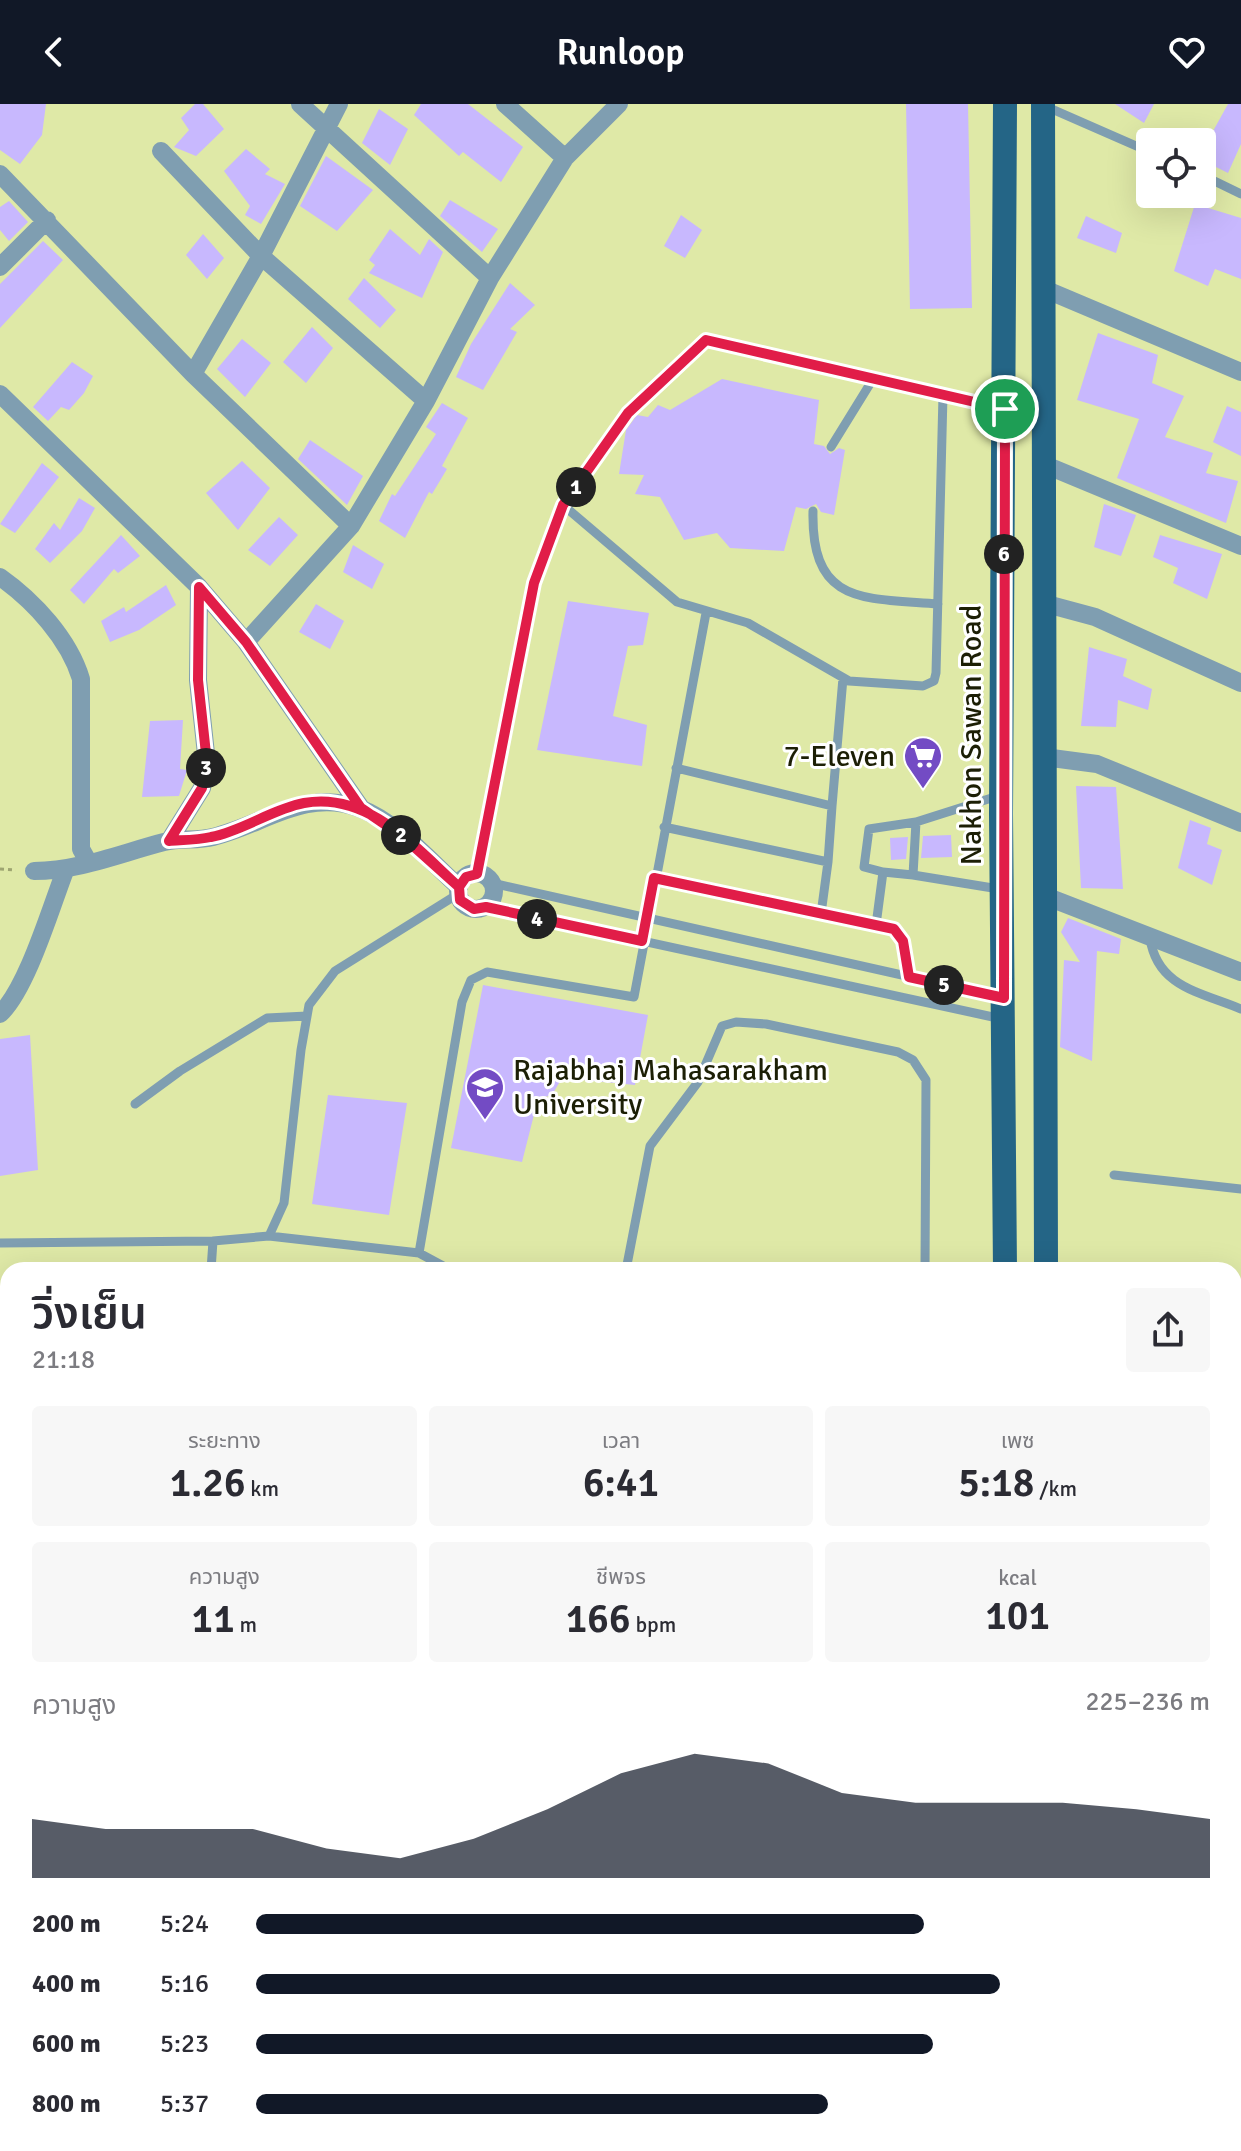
<!DOCTYPE html>
<html lang="th">
<head>
<meta charset="utf-8">
<style>
	body { margin:0; font-family:Signika,"Noto Sans Thai",sans-serif; background:#f7f7f7; color:#2b2b33; height:100vh; display:flex; flex-direction:column; font-size:30px; white-space:nowrap }
	* { box-sizing:border-box; margin:0 }
	p { font-size:26px; color:#7c7c81 }
	.icon { flex:none; width:44px; height:44px; fill:none; stroke:currentColor; stroke-width:2; stroke-linecap:round; stroke-linejoin:round }
	.map { position:relative; flex:1; overflow:hidden }
	.details { position:absolute; left:0px; top:1158px; width:1242px; height:890px; display:flex; flex-direction:column; background:#fff; border-radius:24px 24px 0 0; box-shadow:0 8px 32px #0002 }
	.details>* { flex:none }
	.buttons { position:absolute; left:1136px; top:24px; display:grid; gap:16px }
	.buttons a { display:grid; place-items:center; width:80px; height:80px; border-radius:8px; background:#fff; box-shadow:0 8px 32px #0002; font-size:40px }
	.pin { position:absolute; display:grid; place-items:center; width:68px; height:68px; color:#fff; margin:-34px; border:4px solid #fff; border-radius:50%; box-shadow:0 2px 8px #0007 }
	.km { position:absolute; width:40px; height:40px; margin:-20px; border-radius:50%; background:#222; color:#fff; font-size:22px; line-height:40px; text-align:center }
	.round { display:grid; place-items:center; flex:none; width:84px; height:84px; border-radius:8px; background:#f7f7f7 }
	.headline { display:flex; align-items:center; justify-content:space-between; height:136px; padding:0 32px }
	h1 { font-size:44px; font-weight:600; line-height:60px }
	.figures { display:grid; grid-template-columns:repeat(3,1fr); gap:12px; height:136px; padding:8px 32px }
	.figures div { display:grid; align-content:center; border-radius:8px; background:#f7f7f7; text-align:center }
	.figures b { font-size:40px; font-weight:600 }
	.figures small { font-size:22px; font-weight:400 }
	.figures p { font-size:22px }
	.chart { height:224px; padding:16px 32px }
	.chart p { display:flex; justify-content:space-between }
	.chart svg { width:100%; height:144px; margin-top:8px; fill:#111827; opacity:.7 }
	ul { padding:0 32px; list-style:none; font-size:26px }
	li { display:grid; grid-template-columns:128px 96px 1fr; align-items:center; height:60px }
	li i { height:20px; border-radius:10px; background:#111827 }
	header { display:flex; justify-content:space-between; align-items:center; height:104px; padding:0 32px; background:#111827; color:#fff; font-size:36px; font-weight:600 }
	.map>svg:first-child { display:block }
</style>
</head>
<body>
<header><svg class="icon" aria-label="back" viewBox="0 0 24 24"><path d="M15 5l-7 7 7 7"/></svg>Runloop<svg class="icon" aria-label="heart" viewBox="0 0 24 24"><path d="M12 20l-8-8c-3-5 5-10 8-4 3-6 11-1 8 4z"/></svg></header>
<div class="map">
<svg width="1241" height="2047" viewBox="0 0 1241 2047">
	<rect width="100%" height="100%" fill="#dfe9a7"/>
	<!-- green -->
	<path fill="#afb96f" d="M8,1217v180h-8v-179z"/>
	<!-- building -->
	<path fill="#c8b8fe" d="M0,0h46l-4,31 -22,29 -20,-14z
		M195,0h8l21,25 -28,27 -22,-9 15,-17 -8,-12z
		M421,0h47l55,43 -22,35 -38,-30 -4,4 -45,-41z
		M906,0h62l4,204 -62,1z
		M1115,0h39l-10,19z
		M1228,0h13v40l-13,29 -26,-13v-9z
		M379,5l29,20 -18,36 -28,-22z
		M246,45l24,20 -5,5 20,10 -24,40 -16,-9 5,-9 -26,-35z
		M326,52l47,34 -36,41 -37,-25z
		M450,96l48,29 -16,23 -42,-36z
		M9,97l19,21 -19,19 -9,-11v-23z
		M1195,100l46,14v61l-26,-10 -7,17 -34,-15z
		M681,111l21,15 -17,28 -21,-12z
		M1086,112l36,17 -6,20 -39,-15z
		M390,125l30,26 9,-16 14,13 -21,46 -53,-25 6,-8 -6,-5z
		M203,130l21,24 -17,21 -21,-24z
		M43,137l20,19 -63,68v-44z
		M364,174l32,32 -16,18 -32,-29z
		M510,179l25,22 -25,24 7,3 -34,58 -27,-13 15,-33z
		M312,223l21,21 -27,35 -23,-21z
		M1098,229l60,22 -6,28 32,13 -19,41 48,16 -7,20 32,8 -12,42 -109,-45 22,-59 -62,-19z
		M242,235l29,24 -26,34 -28,-28z
		M72,258l21,14 -9,17 -15,17 -8,-3 -13,14 -15,-14z
		M722,275l97,21 -5,44 10,2 6,8 9,-6 6,2 -11,65 -13,-3 -5,-8 -10,5 -10,-2 -12,44 -54,-3 -13,-15 -33,7 -24,-43 -25,-3 9,-19 -25,-1 7,-44 11,-15 11,2 10,-12 12,5z
		M442,299l26,15 -26,48 5,3 -15,25 -3,-2 -24,46 -26,-17 13,-27 3,2 41,-62 -10,-7z
		M1227,302l14,6v44l-28,-14z
		M310,336l53,36 -16,29 -49,-46z
		M242,357l28,27 -32,42 -32,-37z
		M42,359l17,14 -44,56 -15,-9z
		M79,394l16,10 -13,23 -32,32 -15,-14 19,-26 6,7z
		M1104,400l32,11 -15,41 -27,-9z
		M279,413l19,18 -28,31 -22,-16z
		M121,431l19,21 -22,17 -4,-4 -30,35 -14,-14z
		M1160,431l62,19 -15,45 -34,-16 5,-15 -25,-11z
		M353,441l31,19 -12,25 -29,-17z
		M166,481l10,20 -37,25 -29,12 -9,-21 23,-14 2,5z
		M568,497l81,12 -6,32 -15,1 -15,70 34,9 -5,41 -105,-16z
		M316,500l28,17 -14,28 -31,-17z
		M1089,543l38,12 -4,17 29,13 -4,21 -30,-10 -2,27 -35,-1z
		M183,616l-3,49 7,1 -8,26 -37,1 8,-76z
		M1076,682l40,1 7,102 -42,-1z
		M1190,716l21,8 -4,16 15,6 -10,35 -34,-17z
		M951,731l1,22 -31,1 2,-22z
		M908,733l-2,22 -15,1 -1,-22z
		M1068,814l53,21 -2,15 -22,-3 -5,110 -32,-14 4,-87 16,2 -19,-30z
		M483,881l165,30 -13,70 -73,-7 -10,17 -14,4 -16,63 -71,-14z
		M30,931l8,135 -38,6v-137z
		M328,991l79,8 -18,112 -77,-11z"/>
	<g fill="none" stroke-linecap="round" stroke-linejoin="round">
		<!-- path -->
		<path stroke="#9ea571" stroke-width="3" stroke-dasharray="4 4" stroke-linecap="butt" d="M0,765l16,1"/>
		<!-- lane -->
		<path stroke="#7f9eb1" stroke-width="9" d="M1047,3l103,45
			M1202,71l39,19
			M831,343l42,-68
			M563,401l114,97 71,21 101,58 74,5 11,-5 2,-8 7,-278
			M813,407c-2,94 50,87 125,93
			M676,664l156,38 11,-128
			M664,723l164,35 -7,52
			M828,758l4,-56
			M883,768l30,3
			M477,770l57,-291 29,-78 65,-92 78,-73 295,69
			M654,774l240,51 9,12 6,36
			M492,779l508,114
			M999,785l-86,-14 3,-53 85,-27
			M486,803l516,112
			M876,821l7,-53 -19,-5 5,-38 47,-7
			M1150,834c7,49 50,54 91,71
			M135,1000l45,-33 87,-53 40,-2
			M1114,1071l127,14
			M269,1132l150,17 26,14 15,3
			M0,1139l213,-2
			M419,1149l43,-251 9,-22 16,-8 147,25 72,-384
			M211,1166l2,-29 56,-5 15,-33 17,-153 8,-45 26,-34 123,-77
			M626,1166l24,-124 48,-64 24,-56 14,-4 30,2 132,28 15,8 13,20 -1,190
			M1234,1515l7,-59
			M0,1551l8,1
			M0,1875l8,1
			M0,1965h8
			M763,2040l4,7
			M234,2047l11,-7
			M411,2047l2,-7
			M897,2047h38"/>
		<!-- street -->
		<path stroke="#7f9eb1" stroke-width="18" d="M300,0l190,174
			M505,0l60,54
			M161,47l100,105 165,145
			M0,70l193,200 158,152
			M0,163l47,-47
			M1042,184l199,84
			M193,270l68,-118 78,-152
			M0,290l199,193 47,55 105,-116 75,-125 64,-123 75,-120 54,-54
			M1043,360l198,82
			M0,473c34,24 69,62 81,102v170l8,14
			M1043,499l52,14 146,66
			M246,538l115,166
			M1044,653l53,7 144,59
			M169,737l33,-53 5,-25 -9,-83 1,-93
			M34,767c45,0 87,-18 130,-29 16,-4 33,-1 49,-5 50,-12 92,-49 146,-29 38,14 71,53 100,79
			M458 787a18 18 0 1 1 36 0a18 18 0 1 1-36 0Z
			M1045,792l196,76
			M0,910c27,-25 51,-107 65,-143
			M1234,1978h7"/>
		<!-- primary -->
		<path stroke="#246586" stroke-width="24" d="M1043,0l3,1166
			M1005,1166l-4,-456 4,-710
			M1013,2040v7
			M1050,2040v7"/>
	</g>
	<g fill="none" stroke-linecap="round" stroke-linejoin="round">
		<!-- route casing -->
		<g stroke="#fff" stroke-width="16">
			<path id="route" d="M1005,305l-299,-69 -78,73 -65,92 -29,78 -57,291 -11,3 -7,10 -57,-51 -41,-28 -115,-166 -47,-55 -1,93 9,83 -5,25 -33,53c14,-1 29,-1 42,-4 32,-6 61,-28 93,-34 64,-12 112,45 155,84l1,13 14,9 12,-2 156,34 12,-63 240,51 9,12 6,36 95,21 1,-589"/>
		</g>
		<!-- route -->
		<use href="#route" stroke="#e11d48" stroke-width="10"/>
	</g>
	<!-- icons -->
	<defs>
		<g id="supermarket-pin" transform="scale(2)"><path d="M0 17L-7.5 6A9.5 9.5 0 1 1 7.5 6Z" fill="#734bc4" stroke="#fff"/><path d="M-6-5.5h2.5l.6 2H6L4.5 2H-2.5L-4.4-4H-6ZM-1.5 3.2a1.3 1.3 0 1 0 .1 0ZM3 3.2a1.3 1.3 0 1 0 .1 0Z" fill="#fff"/></g>
		<g id="university-pin" transform="scale(2)"><path d="M0 17L-7.5 6A9.5 9.5 0 1 1 7.5 6Z" fill="#734bc4" stroke="#fff"/><path d="M0-5L7-2L0 1L-7-2ZM-4 1L0 2.5L4 1V4Q0 6-4 4Z" fill="#fff"/></g>
	</defs>
	<g fill-rule="evenodd">
		<use href="#supermarket-pin" x="923" y="652"/>
		<use href="#university-pin" x="485" y="983"/>
	</g>
	<g text-anchor="middle" dominant-baseline="central" stroke-width="6" stroke-linejoin="round" paint-order="stroke">
		<!-- street labels -->
		<g font-size="30" fill="#1c1f05" stroke="#fff">
			<text transform="translate(971 631) rotate(-90)">Nakhon Sawan Road</text>
		</g>
		<!-- poi labels -->
		<g font-size="30" fill="#1c1f05" stroke="#fff" text-anchor="end">
			<text x="895" y="652">7-Eleven</text>
			<text x="513" y="966" text-anchor="start">Rajabhaj Mahasarakham<tspan x="513" dy="34">University</tspan></text>
		</g>
	</g>
</svg>
<div class="buttons">
<a><svg class="icon" aria-label="locate" viewBox="0 0 24 24"><circle cx="12" cy="12" r="6"/><path d="M12 2v4M12 18v4M2 12h4M18 12h4"/></svg></a>
</div>
<div class="pin" style="left:1005px;top:305px;background:#1e9e55"><svg class="icon" aria-label="arrive" viewBox="0 0 24 24"><path d="M6 21V4h12l-3 4 3 4H6"/></svg></div>
<b class="km" style="left:576px;top:383px">1</b>
<b class="km" style="left:401px;top:731px">2</b>
<b class="km" style="left:206px;top:664px">3</b>
<b class="km" style="left:537px;top:815px">4</b>
<b class="km" style="left:944px;top:881px">5</b>
<b class="km" style="left:1004px;top:450px">6</b>
<section class="details">
<div class="headline"><div><h1>วิ่งเย็น</h1><p>21:18</p></div><a class="round"><svg class="icon" aria-label="share" viewBox="0 0 24 24"><path d="M12 15V3M7 8l5-5 5 5M5 13v7h14v-7"/></svg></a></div>
<div class="figures">
<div><p>ระยะทาง</p><b>1.26<small> km</small></b></div>
<div><p>เวลา</p><b>6:41</b></div>
<div><p>เพซ</p><b>5:18<small> /km</small></b></div>
</div>
<div class="figures">
<div><p>ความสูง</p><b>11<small> m</small></b></div>
<div><p>ชีพจร</p><b>166<small> bpm</small></b></div>
<div><p>kcal</p><b>101</b></div>
</div>
<div class="chart"><p><span>ความสูง</span>225–236 m</p>
<svg viewBox="0 0 160 44" preserveAspectRatio="none"><path d="M0 44V26L10 29L20 29L30 29L40 35L50 38L60 32L70 23L80 12L90 6L100 9L110 18L120 21L130 21L140 21L150 23L160 26V44z"/></svg>
</div>
<ul>
<li><b>200 m</b>5:24<i style="width:70%"></i></li>
<li><b>400 m</b>5:16<i style="width:78%"></i></li>
<li><b>600 m</b>5:23<i style="width:71%"></i></li>
<li><b>800 m</b>5:37<i style="width:60%"></i></li>
</ul>
</section>
</div>
</body>
</html>
